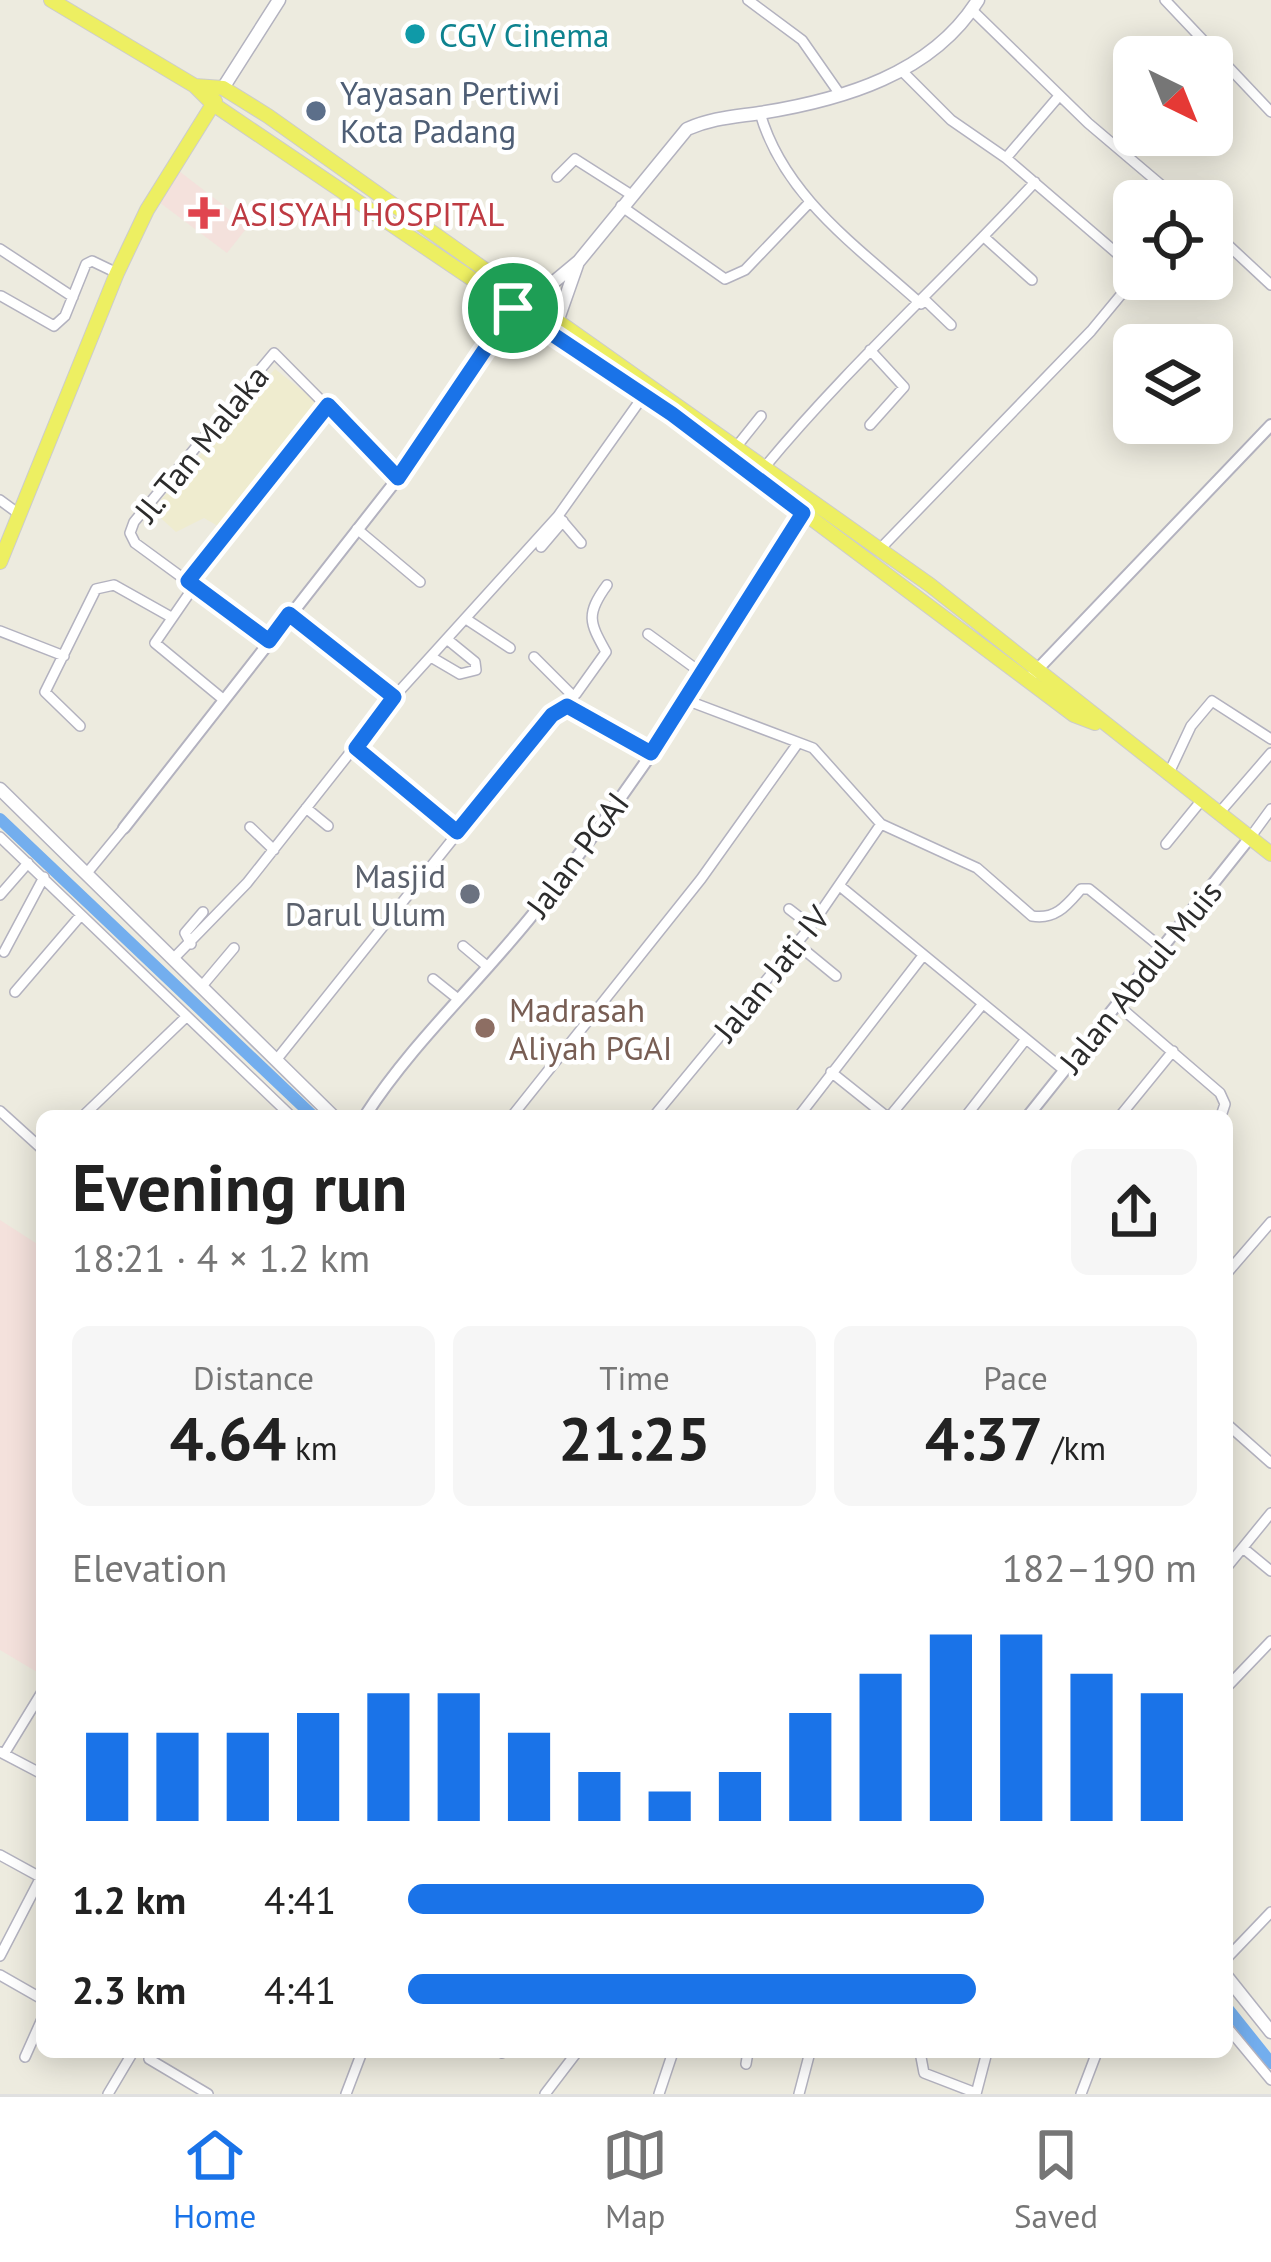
<!DOCTYPE html>
<html lang="en">
<head>
<meta charset="utf-8">
<style>
	body { margin:0; font-family:"PT Sans",sans-serif; background:#f6f6f6; color:#222; height:100vh; display:flex; flex-direction:column; font-size:45px; white-space:nowrap }
	* { box-sizing:border-box; margin:0 }
	p { font-size:39px; color:#767676 }
	.icon { flex:none; width:66px; height:66px; fill:none; stroke:currentColor; stroke-width:2; stroke-linecap:round; stroke-linejoin:round }
	.map { position:relative; flex:1; overflow:hidden }
	.sheet { position:absolute; left:36px; top:1110px; width:1197px; height:948px; display:flex; flex-direction:column; background:#fff; border-radius:18px; box-shadow:0 6px 30px #0003 }
	.sheet>* { flex:none }
	.needle { width:78px; rotate:137deg }
	.fabs { position:absolute; left:1113px; top:36px; display:grid; gap:24px }
	.fabs a { display:grid; place-items:center; width:120px; height:120px; border-radius:18px; background:#fff; box-shadow:0 6px 30px #0003; font-size:60px }
	.pin { position:absolute; display:grid; place-items:center; width:102px; height:102px; color:#fff; margin:-51px; border:6px solid #fff; border-radius:50%; box-shadow:0 3px 12px #0007 }
	.round { display:grid; place-items:center; flex:none; width:126px; height:126px; border-radius:18px; background:#f6f6f6 }
	.head { display:flex; align-items:center; justify-content:space-between; height:204px; padding:0 36px }
	h1 { font-size:66px; font-weight:700; line-height:90px }
	.figures { display:grid; grid-template-columns:repeat(3,1fr); gap:18px; height:204px; padding:12px 36px }
	.figures div { display:grid; align-content:center; border-radius:18px; background:#f6f6f6; text-align:center }
	.figures b { font-size:60px; font-weight:700 }
	.figures small { font-size:33px; font-weight:400 }
	.figures p { font-size:33px }
	.chart { height:336px; padding:24px 36px }
	.chart p { display:flex; justify-content:space-between }
	.chart svg { width:100%; height:216px; margin-top:12px; stroke:#1a73e8; stroke-width:6 }
	ul { padding:0 36px; list-style:none; font-size:39px }
	li { display:grid; grid-template-columns:192px 144px 1fr; align-items:center; height:90px }
	li i { height:30px; border-radius:15px; background:#1a73e8 }
	.tabs { display:flex; justify-content:space-around; align-items:center; height:168px; border-top:3px solid #e0e0e0; background:#fff; font-size:33px; color:#767676 }
	.tabs a { display:grid; justify-items:center; gap:6px }
	.tabs .on { color:#1a73e8 }
	.map>svg:first-child { display:block }
</style>
</head>
<body>
<div class="map">
<svg width="1271" height="2094" viewBox="0 0 1271 2094">
	<rect width="100%" height="100%" fill="#edebdf"/>
	<!-- education -->
	<path fill="#efeccf" d="M275,369l46,36 -98,124 -19,-11 -28,14 -24,-22z"/>
	<!-- medical -->
	<path fill="#f4e1dc" d="M179,171l70,54 -22,28 -68,-51z
		M0,1220l42,27v428l-42,-25z"/>
	<g fill="none" stroke-linecap="round" stroke-linejoin="round">
		<!-- canal -->
		<path stroke="#73aeee" stroke-width="12" d="M0,819l313,297
			M1227,2008l44,55"/>
		<!-- minor casing -->
		<g stroke="#b3b2bf" stroke-width="12">
			<path id="minor" d="M748,0l54,40 37,53
				M1165,0l106,112
				M972,10l116,113 92,78
				M903,72l48,48 55,38 128,110
				M760,113c24,84 98,134 161,191
				M1006,158l53,-62
				M557,177l18,-18 55,35
				M621,206l104,73 20,-9 64,-67
				M1212,230l59,55
				M984,237l48,43
				M0,249l73,48
				M1,296l53,30 11,-10 21,-52 6,-3 25,12
				M925,300l26,25
				M870,350l34,37 -34,38
				M737,446l24,-30
				M764,468c84,-102 182,-189 271,-286
				M0,500l19,14
				M558,516l23,27
				M357,529l63,53
				M541,547l22,-26
				M879,550l212,-219 43,-52
				M188,581l140,-176
				M195,585l-40,58 69,57
				M289,614l105,83
				M466,619l44,29
				M0,631l64,25
				M648,634l55,40
				M269,641l-134,-98 -5,-10 4,-11 140,-169 124,125
				M431,657l29,17 16,-4 -1,-8 -27,-22
				M534,657l40,40
				M576,694l30,-42c-16,-29 -21,-37 1,-67
				M686,700l127,48 68,76 96,44 55,48c24,4 35,-11 49,-27h8l74,60
				M80,726l-35,-34 51,-103 18,-4 57,32
				M356,748l101,84
				M1168,775l23,-49 21,-25 59,38
				M306,808l22,18
				M1220,812l51,-59
				M250,827l24,23
				M1252,835l19,-26
				M0,837l291,279
				M1166,844l35,-43
				M87,873l37,-45
				M841,887l223,183
				M0,895l28,-32
				M789,909l22,17
				M191,944l-6,-11 18,-21
				M797,944l39,32
				M463,946l25,21
				M4,952l40,-75
				M173,959l74,-76 147,-186 164,-181 86,-121
				M433,979l25,20
				M202,986l32,-38
				M15,992l66,-77
				M1120,1007l100,86 5,11 -4,12
				M277,1059l275,-344 15,-9 84,47
				M831,1072l55,44
				M0,1111l42,38
				M83,1116l102,-98
				M512,1116l189,-237 97,-136
				M654,1116l157,-190 70,-102
				M799,1116l123,-159
				M890,1116l92,-111
				M966,1116l60,-77
				M1120,1116l53,-65
				M1227,1273l44,-51
				M1227,1424l44,39
				M1243,1548l28,23
				M1227,1567l44,-54
				M1227,1687l44,-46
				M0,1752l42,22
				M4,1754l38,-62
				M0,1855l42,23
				M0,1956l41,-79
				M1227,1958l44,-46
				M0,1975l42,24
				M1227,2027l44,53
				M920,2052l4,21 52,20
				M502,2053l2,-1
				M25,2057l17,-38
				M149,2059l59,35
				M746,2064l2,-12
				M108,2094l25,-42
				M346,2094l16,-42
				M545,2094l32,-42
				M659,2094l14,-42
				M799,2094l11,-42
				M976,2094l11,-42
				M1081,2094l16,-42"/>
		</g>
		<!-- tertiary casing -->
		<g stroke="#b3b2bf" stroke-width="14">
			<path id="tertiary" d="M1033,674l238,-249
				M124,828l274,-350 115,-170
				M365,1116c51,-79 123,-142 180,-217 95,-122 181,-252 258,-386
				M1028,1116l224,-281"/>
		</g>
		<!-- secondary casing -->
		<g stroke="#b3b2bf" stroke-width="15">
			<path id="secondary" d="M223,88l56,-88
				M531,301l48,-40 108,-132c25,-11 46,-12 73,-16 82,-13 172,-39 218,-113
				M558,319l20,-57
				M0,789l333,327
				M1227,1977l44,55"/>
		</g>
		<!-- primary casing -->
		<g stroke="#ccc" stroke-width="16">
			<path id="primary" d="M51,0l144,86 18,18 459,310 402,301 21,8
				M195,86l28,2 45,28 662,469 341,269
				M0,562l117,-289 30,-63 68,-109"/>
		</g>
		<!-- minor -->
		<use href="#minor" stroke="#fff" stroke-width="9"/>
		<!-- tertiary -->
		<use href="#tertiary" stroke="#fff" stroke-width="10"/>
		<!-- secondary -->
		<use href="#secondary" stroke="#fff" stroke-width="12"/>
		<!-- primary -->
		<use href="#primary" stroke="#edef62" stroke-width="14"/>
	</g>
	<g fill="none" stroke-linecap="round" stroke-linejoin="round">
		<!-- route casing -->
		<g stroke="#fff" stroke-width="24">
			<path id="route" d="M513,308l159,106 131,99 -152,240 -84,-47 -15,9 -95,117 -101,-84 38,-51 -105,-83 -20,27 -81,-60 140,-176 70,73z"/>
		</g>
		<!-- route -->
		<use href="#route" stroke="#1a73e8" stroke-width="15"/>
	</g>
	<!-- markers -->
	<circle fill="#0f9aa8" stroke="#fff" stroke-width="4.5" cx="415" cy="34" r="12"/>
	<circle fill="#5c6f8a" stroke="#fff" stroke-width="4.5" cx="316" cy="111" r="12"/>
	<path fill="#e0444e" stroke="#fff" stroke-width="4.5" d="M198 195h12v12h12v12h-12v12h-12v-12h-12v-12h12z"/>
	<circle fill="#6b7280" stroke="#fff" stroke-width="4.5" cx="470" cy="894" r="12"/>
	<circle fill="#8d6e63" stroke="#fff" stroke-width="4.5" cx="485" cy="1028" r="12"/>
	<g text-anchor="middle" dominant-baseline="central" stroke-width="9" stroke-linejoin="round" paint-order="stroke">
		<!-- culture labels -->
		<g font-size="33" fill="#0d838f" stroke="#fff" text-anchor="start">
			<text x="439" y="34">CGV Cinema</text>
		</g>
		<!-- service labels -->
		<g font-size="33" fill="#4e5e75" stroke="#fff" text-anchor="start">
			<text x="340" y="92">Yayasan Pertiwi<tspan x="340" dy="38">Kota Padang</tspan></text>
		</g>
		<!-- health labels -->
		<g font-size="33" fill="#be3a42" stroke="#fff" text-anchor="start">
			<text x="231" y="213">ASISYAH HOSPITAL</text>
		</g>
		<!-- street labels -->
		<g font-size="33" fill="#2c2c2c" stroke="#fff">
			<text transform="translate(201 443) rotate(-51)">Jl. Tan Malaka</text>
			<text transform="translate(577 854) rotate(-53)">Jalan PGAI</text>
			<text transform="translate(771 973) rotate(-51)">Jalan Jati IV</text>
			<text transform="translate(1140 976) rotate(-51)">Jalan Abdul Muis</text>
		</g>
		<!-- worship labels -->
		<g font-size="33" fill="#5b616d" stroke="#fff" text-anchor="end">
			<text x="446" y="875">Masjid<tspan x="446" dy="38">Darul Ulum</tspan></text>
		</g>
		<!-- education labels -->
		<g font-size="33" fill="#785e54" stroke="#fff" text-anchor="start">
			<text x="509" y="1009">Madrasah<tspan x="509" dy="38">Aliyah PGAI</tspan></text>
		</g>
	</g>
</svg>
<div class="fabs">
<a><svg class="needle" viewBox="-14 -14 28 28"><path d="M0-13l5 13h-10z" fill="#e53935"/><path d="M0 13l5-13h-10z" fill="#767676"/></svg></a>
<a><svg class="icon" aria-label="locate" viewBox="0 0 24 24"><circle cx="12" cy="12" r="6"/><path d="M12 2v4M12 18v4M2 12h4M18 12h4"/></svg></a>
<a><svg class="icon" aria-label="layers" viewBox="0 0 24 24"><path d="M12 4l9 5-9 5-9-5zM3 14l9 5 9-5"/></svg></a>
</div>
<div class="pin" style="left:513px;top:308px;background:#1e9e55"><svg class="icon" aria-label="arrive" viewBox="0 0 24 24"><path d="M6 21V4h12l-3 4 3 4H6"/></svg></div>
<section class="sheet">
<div class="head"><div><h1>Evening run</h1><p>18:21 · 4 × 1.2 km</p></div><a class="round"><svg class="icon" aria-label="share" viewBox="0 0 24 24"><path d="M12 15V3M7 8l5-5 5 5M5 13v7h14v-7"/></svg></a></div>
<div class="figures">
<div><p>Distance</p><b>4.64<small> km</small></b></div>
<div><p>Time</p><b>21:25</b></div>
<div><p>Pace</p><b>4:37<small> /km</small></b></div>
</div>
<div class="chart"><p><span>Elevation</span>182–190 m</p>
<svg viewBox="0 0 160 44" preserveAspectRatio="none"><path d="M5 44V26M15 44V26M25 44V26M35 44V22M45 44V18M55 44V18M65 44V26M75 44V34M85 44V38M95 44V34M105 44V22M115 44V14M125 44V6M135 44V6M145 44V14M155 44V18"/></svg>
</div>
<ul>
<li><b>1.2 km</b>4:41<i style="width:73%"></i></li>
<li><b>2.3 km</b>4:41<i style="width:72%"></i></li>
</ul>
</section>
</div>
<nav class="tabs">
<a class="on"><svg class="icon" aria-label="home" viewBox="0 0 24 24"><path d="M3 11l9-7 9 7M6 9v11h12V9"/></svg>Home</a>
<a><svg class="icon" aria-label="map" viewBox="0 0 24 24"><path d="M3 6l6-2 6 2 6-2v14l-6 2-6-2-6 2zM9 4v14M15 6v14"/></svg>Map</a>
<a><svg class="icon" aria-label="saved" viewBox="0 0 24 24"><path d="M7 4h10v16l-5-4-5 4z"/></svg>Saved</a>
</nav>
</body>
</html>
